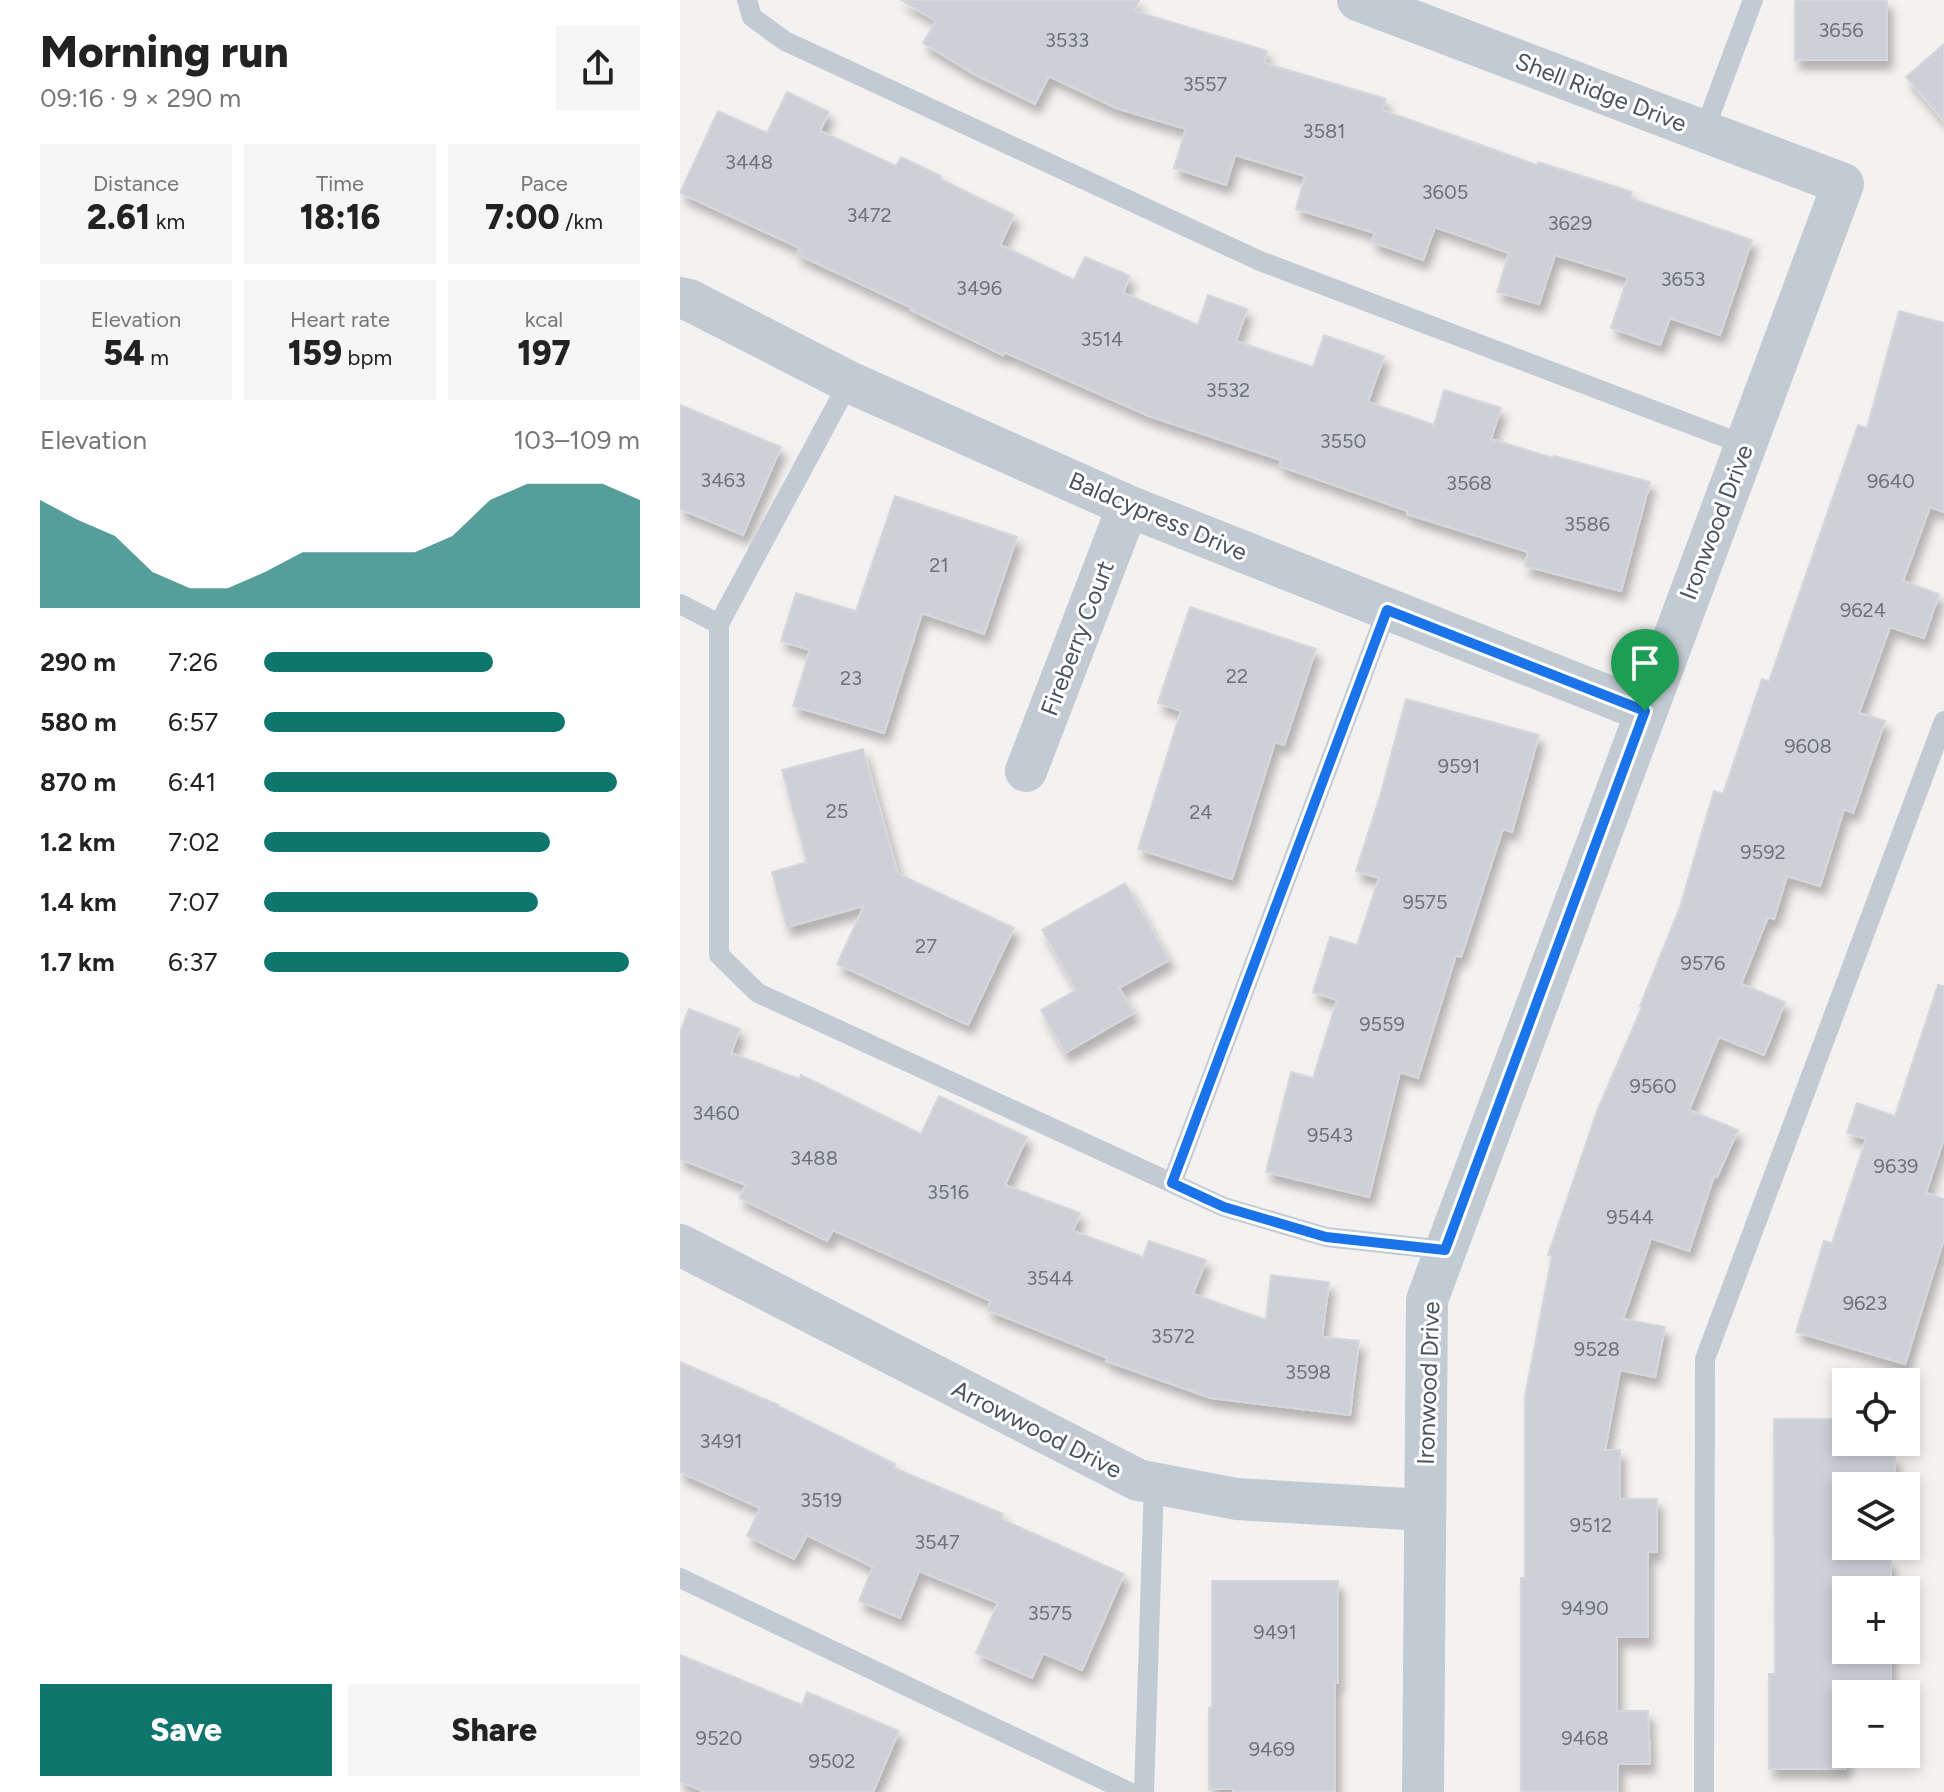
<!DOCTYPE html>
<html lang="en">
<head>
<meta charset="utf-8">
<style>
	body { margin:0; font-family:Figtree,sans-serif; background:#f6f6f6; color:#222; height:100vh; display:flex; flex-direction:column; font-size:30px; white-space:nowrap }
	* { box-sizing:border-box; margin:0 }
	p { font-size:26px; color:#767676 }
	.icon { flex:none; width:44px; height:44px; fill:none; stroke:currentColor; stroke-width:2; stroke-linecap:round; stroke-linejoin:round }
	.map { position:relative; flex:1; overflow:hidden }
	.side { display:flex; flex-direction:column; background:#fff; width:680px }
	.side>* { flex:none }
	.controls { position:absolute; left:1152px; top:1368px; display:grid; gap:16px }
	.controls a { display:grid; place-items:center; width:88px; height:88px; border-radius:0px; background:#fff; box-shadow:0 4px 12px #0003; font-size:40px }
	.pin { position:absolute; display:grid; place-items:center; width:68px; height:68px; color:#fff; margin:-82px -34px; border-radius:50% 50% 50% 0; rotate:-45deg; box-shadow:0 0 8px #0007 }
	.pin .icon { rotate:45deg }
	.round { display:grid; place-items:center; flex:none; width:84px; height:84px; border-radius:0px; background:#f6f6f6 }
	.headline { display:flex; align-items:center; justify-content:space-between; height:136px; padding:0 40px }
	h1 { font-size:44px; font-weight:800; line-height:60px }
	.figures { display:grid; grid-template-columns:repeat(3,1fr); gap:12px; height:136px; padding:8px 40px }
	.figures div { display:grid; align-content:center; border-radius:0px; background:#f6f6f6; text-align:center }
	.figures b { font-size:34px; font-weight:800 }
	.figures small { font-size:22px; font-weight:400 }
	.figures p { font-size:22px }
	.chart { height:224px; padding:16px 40px }
	.chart p { display:flex; justify-content:space-between }
	.chart svg { width:100%; height:144px; margin-top:8px; fill:#0f766e; opacity:.7 }
	.cta { display:flex; gap:16px; margin-top:auto; padding:16px 40px }
	.cta a { flex:1; height:92px; border-radius:0px; background:#0f766e; color:#fff; font-size:32px; font-weight:800; line-height:92px; text-align:center }
	.cta a+a { background:#f6f6f6; color:#222 }
	ul { padding:0 40px; list-style:none; font-size:26px }
	li { display:grid; grid-template-columns:128px 96px 1fr; align-items:center; height:60px }
	li i { height:20px; border-radius:10px; background:#0f766e }
	main { display:flex; flex:1; min-height:0 }
	.map>svg:first-child { display:block }
</style>
</head>
<body>
<main>
<section class="side">
<div class="headline"><div><h1>Morning run</h1><p>09:16 · 9 × 290 m</p></div><a class="round"><svg class="icon" aria-label="share" viewBox="0 0 24 24"><path d="M12 15V3M7 8l5-5 5 5M5 13v7h14v-7"/></svg></a></div>
<div class="figures">
<div><p>Distance</p><b>2.61<small> km</small></b></div>
<div><p>Time</p><b>18:16</b></div>
<div><p>Pace</p><b>7:00<small> /km</small></b></div>
</div>
<div class="figures">
<div><p>Elevation</p><b>54<small> m</small></b></div>
<div><p>Heart rate</p><b>159<small> bpm</small></b></div>
<div><p>kcal</p><b>197</b></div>
</div>
<div class="chart"><p><span>Elevation</span>103–109 m</p>
<svg viewBox="0 0 160 44" preserveAspectRatio="none"><path d="M0 44V11L10 17L20 22L30 33L40 38L50 38L60 33L70 27L80 27L90 27L100 27L110 22L120 11L130 6L140 6L150 6L160 11V44z"/></svg>
</div>
<ul>
<li><b>290 m</b>7:26<i style="width:61%"></i></li>
<li><b>580 m</b>6:57<i style="width:80%"></i></li>
<li><b>870 m</b>6:41<i style="width:94%"></i></li>
<li><b>1.2 km</b>7:02<i style="width:76%"></i></li>
<li><b>1.4 km</b>7:07<i style="width:73%"></i></li>
<li><b>1.7 km</b>6:37<i style="width:97%"></i></li>
</ul>
<div class="cta"><a>Save</a><a>Share</a></div>
</section>
<div class="map">
<svg width="1264" height="1792" viewBox="0 0 1264 1792">
	<defs>
		<filter id="shadow"><feDropShadow dx="5" dy="9" stdDeviation="4" flood-color="#0004"/></filter>
	</defs>
	<rect width="100%" height="100%" fill="#f4f2f1"/>
	<!-- building -->
	<path fill="#cdd0d7" stroke="#d6d7dd" stroke-width="2" filter="url(#shadow)" d="M221,0h238l-5,11 133,40 -3,12 122,36 -4,11 155,55 1,-3 94,30 -2,6 122,42 -32,95 -50,-17 -10,27 -49,-17 17,-51 -73,-22 -16,49 -42,-12 12,-39 -74,-26 -12,33 -51,-18 3,-9 -79,-24 9,-33 -70,-21 -9,30 -52,-17 12,-39 -70,-21 -67,-32 -14,28 -61,-30 -51,-31 13,-22z
		M1115,0h92v60h-92z
		M1264,44v77l-38,-44z
		M107,92l42,20 -9,19 76,35 5,-9 40,19 -1,3 74,36 -14,30 74,35 11,-23 45,19 -7,17 75,32 10,-30 39,14 -11,32 77,26 11,-32 60,21 -16,46 66,23 10,-35 57,18 -10,31 62,19 1,-2 96,26 -29,109 -96,-25 3,-14 -121,-38 1,-3 -129,-45 2,-6 -132,-44 -145,-64 -1,3 -92,-45 1,-2 -115,-54 3,-6 -120,-55 38,-82 49,22z
		M1219,311l45,12v189l-14,-5 -27,74 36,13 -15,44 -34,-11 -31,86 26,8 -32,92 -9,-4 -24,77 -33,-10 -13,43 -6,-2 -27,67 44,18 -21,53 -45,-18 -30,73 49,20 -21,47 -3,-1 -25,75 -38,-13 -28,81 42,8 -10,50 -35,-7 -15,80h15v49h37v53h-9v85h-31v74h31l2,53h-32v28h-97v-214h4v-182l27,-140 -4,-1 49,-144 45,-104 -2,-1 40,-99 34,-116 9,3 39,-115 7,2 89,-256 9,3z
		M0,405l101,42 -38,88 -63,-26z
		M215,496l122,41 -33,97 -62,-21 -38,120 -91,-27 17,-56 -29,-9 15,-48 60,18z
		M510,607l126,42 -32,96 -9,-3 -43,137 -94,-30 43,-138 -23,-8z
		M726,699l133,36 -27,97 -9,-3 -42,128 -5,-2 -38,123 -18,-6 -31,125 -103,-25 25,-100 22,6 24,-78 -24,-8 17,-55 27,8 22,-67 -23,-7 25,-78z
		M183,749l35,125 116,54 -46,97 -131,-61 27,-58 -77,21 -15,-55 35,-10 -25,-92z
		M445,883l44,77 -50,28 15,25 -69,40 -24,-43 35,-20 -34,-60z
		M1258,985l6,1v152l-18,55 18,6v39l-39,126 -109,-32 28,-91 8,2 34,-104 -19,-6 10,-30 38,13z
		M9,1009l51,20 -9,24 68,26 2,-4 120,59 18,-38 88,41 -22,48 75,28 -7,18 70,26 6,-16 57,19 -13,34 73,26 5,-45 58,7 -7,55 37,4 -9,74 -139,-17 -105,-37 2,-3 -121,-48 4,-9 -158,-71 -6,11 -88,-43 7,-13 -66,-26v-127z
		M0,1362l98,43v1l117,58 -1,4 109,46 -2,5 123,55 -42,96 -39,-17 -11,25 -56,-25 22,-50 -79,-32 -19,47 -41,-17 14,-34 -66,-32 -13,24 -47,-23 13,-28 -80,-36z
		M1094,1419h72v23h15v13h34v31h-49v73h45v31h-45v60h45v44h-45v75h-77v-95h6z
		M532,1581h126v102h-3v109h-102v-3h-24v-81h3z
		M0,1655l122,50 5,-13 92,39 -26,61h-168l-25,-11z"/>
	<g fill="none" stroke-linecap="round" stroke-linejoin="round">
		<!-- lane -->
		<path stroke="#c2cbd3" stroke-width="20" d="M67,0l5,17 33,24 475,220 485,184
			M1024,131l49,-131
			M169,382l-130,242v331l39,38 466,214 102,30 119,13
			M0,604l39,20
			M492,1183l215,-573
			M0,1578l449,214
			M464,1792l10,-308
			M1024,1792l1,-433 239,-638"/>
		<!-- street -->
		<path stroke="#c2cbd3" stroke-width="42" d="M678,0l485,184 -416,1116 -4,492
			M0,298l9,2 160,82 279,124 517,205
			M346,771l102,-265
			M0,1245l458,235 98,19 188,11"/>
	</g>
	<g fill="none" stroke-linecap="round" stroke-linejoin="round">
		<!-- route casing -->
		<g stroke="#fff" stroke-width="16">
			<path id="route" d="M707,610l258,101 -200,539 -119,-13 -102,-30 -52,-24z"/>
		</g>
		<!-- route -->
		<use href="#route" stroke="#1a73e8" stroke-width="10"/>
	</g>
	<g text-anchor="middle" dominant-baseline="central" stroke-width="6" stroke-linejoin="round" paint-order="stroke">
		<!-- number labels -->
		<g font-size="20" fill="#6a737d">
			<text x="1161" y="30">3656</text>
			<text x="387" y="40">3533</text>
			<text x="525" y="84">3557</text>
			<text x="644" y="131">3581</text>
			<text x="69" y="162">3448</text>
			<text x="765" y="192">3605</text>
			<text x="189" y="215">3472</text>
			<text x="890" y="223">3629</text>
			<text x="1003" y="279">3653</text>
			<text x="299" y="288">3496</text>
			<text x="422" y="339">3514</text>
			<text x="548" y="390">3532</text>
			<text x="663" y="441">3550</text>
			<text x="43" y="480">3463</text>
			<text x="1211" y="481">9640</text>
			<text x="789" y="483">3568</text>
			<text x="907" y="524">3586</text>
			<text x="259" y="565">21</text>
			<text x="1183" y="610">9624</text>
			<text x="557" y="676">22</text>
			<text x="171" y="678">23</text>
			<text x="1128" y="746">9608</text>
			<text x="779" y="766">9591</text>
			<text x="157" y="811">25</text>
			<text x="521" y="812">24</text>
			<text x="1083" y="852">9592</text>
			<text x="745" y="902">9575</text>
			<text x="246" y="946">27</text>
			<text x="1023" y="963">9576</text>
			<text x="702" y="1024">9559</text>
			<text x="973" y="1086">9560</text>
			<text x="36" y="1113">3460</text>
			<text x="650" y="1135">9543</text>
			<text x="134" y="1158">3488</text>
			<text x="1216" y="1166">9639</text>
			<text x="268" y="1192">3516</text>
			<text x="950" y="1217">9544</text>
			<text x="370" y="1278">3544</text>
			<text x="1185" y="1303">9623</text>
			<text x="493" y="1336">3572</text>
			<text x="917" y="1349">9528</text>
			<text x="628" y="1372">3598</text>
			<text x="41" y="1441">3491</text>
			<text x="141" y="1500">3519</text>
			<text x="911" y="1525">9512</text>
			<text x="257" y="1542">3547</text>
			<text x="905" y="1608">9490</text>
			<text x="370" y="1613">3575</text>
			<text x="595" y="1632">9491</text>
			<text x="39" y="1738">9520</text>
			<text x="905" y="1738">9468</text>
			<text x="592" y="1749">9469</text>
			<text x="152" y="1761">9502</text>
		</g>
		<!-- street labels -->
		<g font-size="24" fill="#49545f" stroke="#fff">
			<text transform="translate(921 92) rotate(21)">Shell Ridge Drive</text>
			<text transform="translate(478 516) rotate(23)">Baldcypress Drive</text>
			<text transform="translate(1036 522) rotate(-69)">Ironwood Drive</text>
			<text transform="translate(397 638) rotate(-69)">Fireberry Court</text>
			<text transform="translate(748 1383) rotate(-88)">Ironwood Drive</text>
			<text transform="translate(357 1429) rotate(27)">Arrowwood Drive</text>
		</g>
	</g>
</svg>
<div class="controls">
<a><svg class="icon" aria-label="locate" viewBox="0 0 24 24"><circle cx="12" cy="12" r="6"/><path d="M12 2v4M12 18v4M2 12h4M18 12h4"/></svg></a>
<a><svg class="icon" aria-label="layers" viewBox="0 0 24 24"><path d="M12 4l9 5-9 5-9-5zM3 14l9 5 9-5"/></svg></a>
<a>+</a>
<a>−</a>
</div>
<div class="pin" style="left:965px;top:711px;background:#1e9e55"><svg class="icon" aria-label="arrive" viewBox="0 0 24 24"><path d="M6 21V4h12l-3 4 3 4H6"/></svg></div>
</div>
</main>
</body>
</html>
